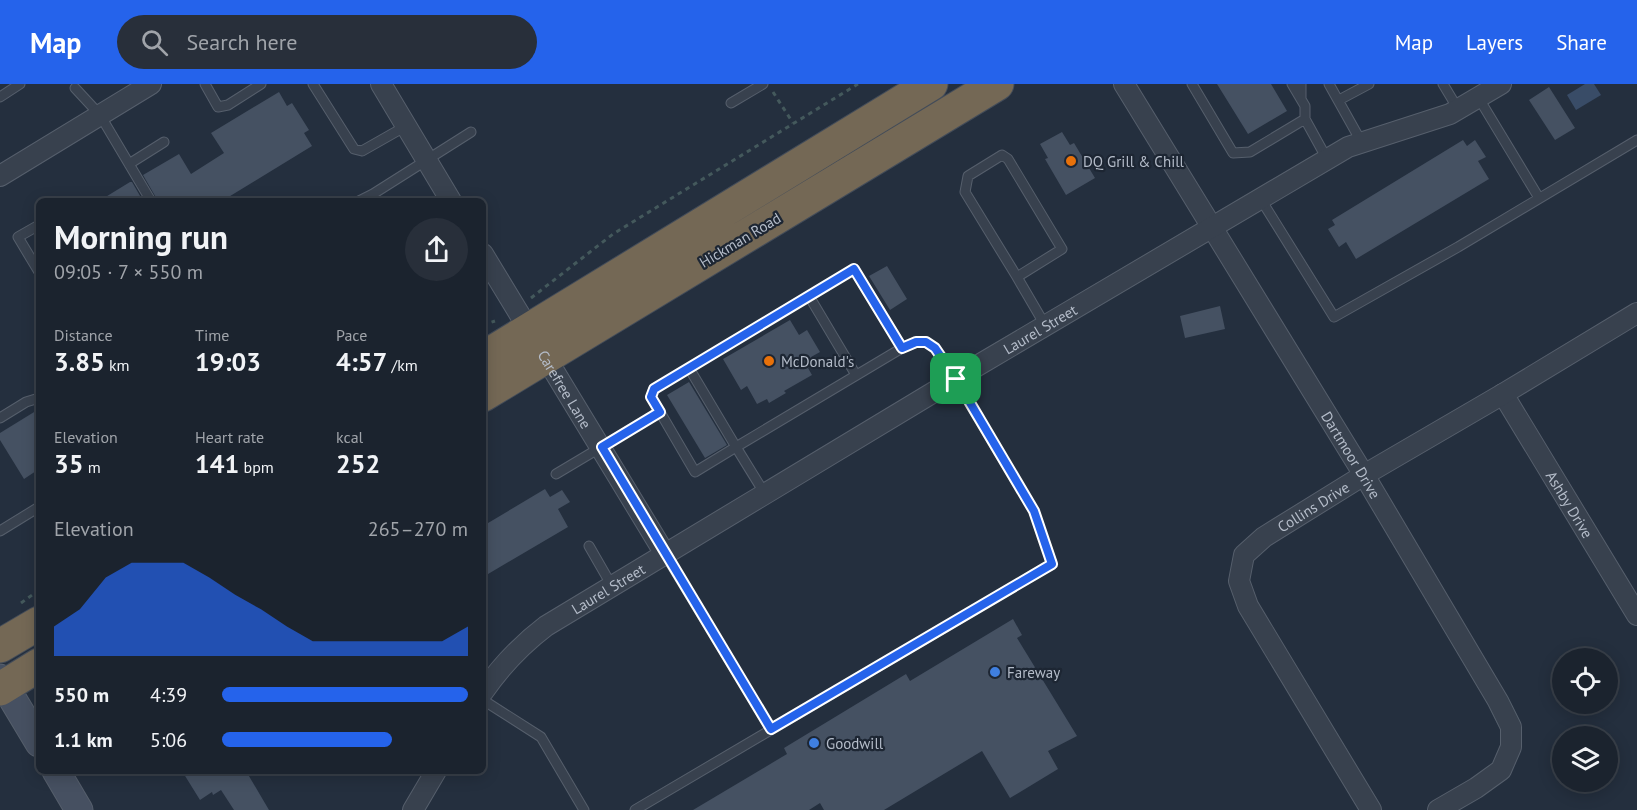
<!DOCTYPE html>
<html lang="en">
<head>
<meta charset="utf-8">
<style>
	body { margin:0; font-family:"PT Sans",sans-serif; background:#282f3a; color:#f1f3f6; height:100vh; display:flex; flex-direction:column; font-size:22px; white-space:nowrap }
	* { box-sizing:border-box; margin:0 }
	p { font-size:20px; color:#a0a4aa }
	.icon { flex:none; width:33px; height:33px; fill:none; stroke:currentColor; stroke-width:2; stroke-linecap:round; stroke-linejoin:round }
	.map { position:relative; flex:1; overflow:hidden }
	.details { position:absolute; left:36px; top:114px; width:450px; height:576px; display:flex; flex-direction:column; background:#1b232e; border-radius:9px; box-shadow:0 3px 15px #0003,0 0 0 2px #39404a }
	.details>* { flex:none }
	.controls { position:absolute; left:1552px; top:564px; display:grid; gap:12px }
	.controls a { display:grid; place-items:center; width:66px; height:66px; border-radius:50%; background:#1b232e; box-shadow:0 3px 15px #0003,0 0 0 2px #39404a; font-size:30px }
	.pin { position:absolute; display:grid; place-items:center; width:51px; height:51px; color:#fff; margin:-26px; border-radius:12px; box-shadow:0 3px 9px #0006 }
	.round { display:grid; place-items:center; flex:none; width:63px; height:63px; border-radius:32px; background:#282f3a }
	.head { display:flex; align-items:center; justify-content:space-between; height:102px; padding:0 18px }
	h1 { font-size:33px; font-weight:600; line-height:45px }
	.figures { display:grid; grid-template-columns:repeat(3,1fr); gap:9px; height:102px; padding:6px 18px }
	.figures div { display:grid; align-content:center }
	.figures b { font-size:26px; font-weight:600 }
	.figures small { font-size:16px; font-weight:400 }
	.figures p { font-size:16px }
	.chart { height:168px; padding:12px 18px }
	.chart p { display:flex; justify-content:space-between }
	.chart svg { width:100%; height:108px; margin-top:6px; fill:#2563eb; opacity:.7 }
	ul { padding:0 18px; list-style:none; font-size:20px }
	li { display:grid; grid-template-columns:96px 72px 1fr; align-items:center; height:45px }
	li i { height:15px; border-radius:8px; background:#2563eb }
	header { display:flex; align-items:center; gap:36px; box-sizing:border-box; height:84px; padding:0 30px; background:#2563eb; color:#fff }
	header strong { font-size:28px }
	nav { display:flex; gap:33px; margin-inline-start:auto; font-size:21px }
	.search { width:420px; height:54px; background:#282f3a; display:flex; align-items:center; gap:15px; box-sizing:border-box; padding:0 21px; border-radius:33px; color:#a0a4aa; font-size:22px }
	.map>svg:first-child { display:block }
</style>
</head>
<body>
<header>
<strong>Map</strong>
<div class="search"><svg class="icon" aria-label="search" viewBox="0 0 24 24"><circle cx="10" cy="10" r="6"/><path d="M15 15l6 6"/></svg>Search here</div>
<nav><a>Map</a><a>Layers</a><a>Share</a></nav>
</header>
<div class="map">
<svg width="1637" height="726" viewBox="0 0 1637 726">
	<rect width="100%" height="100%" fill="#242f3e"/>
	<!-- water -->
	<path fill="#394c67" d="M1585,0h9l7,11 -25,15 -9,-15z"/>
	<!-- building -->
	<path fill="#455162" d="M1217,0h54l16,27 -39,23z
		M1549,3l26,41 -20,12 -26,-40z
		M279,8l8,14 5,-3 17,27 -5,3 8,13 -90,55h-64l-15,-26 36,-21 12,20 33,-21 -13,-20z
		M1062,48l8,13 4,-2 21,35 -29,17 -21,-36 3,-1 -8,-14z
		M1463,56l4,6 8,-6 11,17 -8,4 11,18 -133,80 -10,-17 -7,5 -11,-18 7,-4 -3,-5z
		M130,98h2l11,19h-44z
		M887,182l20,33 -17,11 -21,-34z
		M1220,222l5,23 -40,9 -5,-22z
		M790,236l9,15 8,-5 13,22 -9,5 4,7 -7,4 4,7 -28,16 2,2 -17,10 -2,-4 -10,5 -10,-18 -6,4 -18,-31z
		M689,298l38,63 -22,13 -38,-63z
		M39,325v60l-15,10 -24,-39v-7z
		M545,405l5,8 12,-7 8,12 -12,7 10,18 -85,50v-51z
		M1013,535l9,16 -5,3 60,98 -29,15 10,18 -48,29 -28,-47 -98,59h-60l-4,-7 -11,7h-116l94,-56 -3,-6 122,-74 4,7z
		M182,687h64l23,39h-35l-13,-20 -8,5 -1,-3 -12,8z"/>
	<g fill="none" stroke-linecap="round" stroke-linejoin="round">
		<!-- lane casing -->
		<g stroke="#565f6c" stroke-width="11">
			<path id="lane" d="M205,0l13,23 10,-2 33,-21
				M313,0l41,65 8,2 44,-25
				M1192,0l41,69 17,-1 55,-33 22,40
				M1292,0l13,22v13
				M1329,0l33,59
				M1443,0l15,25
				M75,4l25,27 51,86
				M0,13l20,-13
				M1478,13l61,101
				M1301,15v-15
				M1339,16l30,-16
				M731,19l32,-19
				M129,80l35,-22
				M1260,114l74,119 124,-70 179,-107
				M359,117l14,-7 98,-62
				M39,141l-21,12 21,35
				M1017,193l-52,-85 3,-16 34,-21 6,4 54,90 -45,28 28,48
				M809,212l47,79
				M660,328l-9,-15 3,-8 200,-120 48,79
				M0,334l26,-16 13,-4
				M556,390l104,-62 35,60 41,-25 29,47
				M0,447l39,-24
				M589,462l23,40
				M665,470l106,175
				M483,616l58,37 43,73
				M635,726l417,-246 -18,-53 -79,-132 -20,-31 -9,-6h-10l-14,6 -166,99 -47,-79"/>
		</g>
		<!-- street casing -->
		<g stroke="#565f6c" stroke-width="22">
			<g id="street">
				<path d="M381,0l70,117"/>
				<path id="s1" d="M1124,0l240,391 134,226 13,26v20l-10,23 -25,18 -38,22"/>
				<path d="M0,92l151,-92"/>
				<path id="s2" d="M483,170l182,300"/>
				<path id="s3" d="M1503,310l134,221"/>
				<path id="s4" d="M483,608c18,-26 38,-47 63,-66l431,-260 371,-219 102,-33 51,-30"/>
				<path d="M413,726l23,-39"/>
				<path id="s5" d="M1371,726l-123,-204 -9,-25 5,-26 20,-18 100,-62 139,-81 134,-81"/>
			</g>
		</g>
		<!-- secondary casing -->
		<g stroke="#565f6c" stroke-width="29">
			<path id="secondary" d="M0,594l39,65
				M56,687l23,39"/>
		</g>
		<!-- highway casing -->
		<g stroke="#434c59" stroke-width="35">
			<path id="highway" d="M483,274l448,-274
				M483,311l514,-311
				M0,562l39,-23
				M0,605l39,-24"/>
		</g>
		<!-- path -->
		<path stroke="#44595c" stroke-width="3" stroke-dasharray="4.5 4.5" stroke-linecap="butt" d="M773,8l20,31
			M531,214l82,-64 245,-150
			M483,241l12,-4
			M21,519l18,-13"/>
		<!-- lane -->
		<use href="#lane" stroke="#38414e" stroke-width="9"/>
		<!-- street -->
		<use href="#street" stroke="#38414e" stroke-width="20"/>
		<!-- secondary -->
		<use href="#secondary" stroke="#465061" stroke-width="27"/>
		<!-- highway -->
		<use href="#highway" stroke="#746855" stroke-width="33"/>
	</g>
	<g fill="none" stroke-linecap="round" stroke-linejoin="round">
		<!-- route casing -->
		<g stroke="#fff" stroke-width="12">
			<path id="route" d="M854,185l48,79 14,-6h10l9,6 21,31 78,132 18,53 -281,165 -169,-282 58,-35 -9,-15 3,-8z"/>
		</g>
		<!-- route -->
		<use href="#route" stroke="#2563eb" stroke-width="8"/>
	</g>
	<!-- markers -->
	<g fill="#e8710a" stroke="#1d2633" stroke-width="2">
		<circle cx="1071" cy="77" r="6"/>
		<circle cx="769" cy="277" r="6"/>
	</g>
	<g fill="#3f7fe0" stroke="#1d2633" stroke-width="2">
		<circle cx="995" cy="588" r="6"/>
		<circle cx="814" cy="659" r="6"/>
	</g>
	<g text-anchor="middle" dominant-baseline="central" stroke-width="4.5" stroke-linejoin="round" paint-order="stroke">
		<!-- poi labels -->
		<g font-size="15" fill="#b4bcc9" stroke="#1d2633" text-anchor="start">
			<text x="1083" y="77">DQ Grill &amp; Chill</text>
			<text x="781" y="277">McDonald's</text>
			<text x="1007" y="588">Fareway</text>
			<text x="826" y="659">Goodwill</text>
		</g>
		<!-- street labels -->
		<g font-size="15" fill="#b4bcc9" stroke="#1d2633">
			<text transform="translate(740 156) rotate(-31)">Hickman Road</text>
			<text stroke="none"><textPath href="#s4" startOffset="668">Laurel Street</textPath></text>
			<text stroke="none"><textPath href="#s2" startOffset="158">Carefree Lane</textPath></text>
			<text stroke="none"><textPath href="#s1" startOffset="435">Dartmoor Drive</textPath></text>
			<text stroke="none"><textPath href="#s3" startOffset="129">Ashby Drive</textPath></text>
			<text stroke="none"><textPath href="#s5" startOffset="376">Collins Drive</textPath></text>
			<text stroke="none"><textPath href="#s4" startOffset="164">Laurel Street</textPath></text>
		</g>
	</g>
</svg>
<div class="controls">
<a><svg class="icon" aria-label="locate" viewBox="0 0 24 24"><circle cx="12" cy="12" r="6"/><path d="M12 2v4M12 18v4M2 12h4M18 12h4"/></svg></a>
<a><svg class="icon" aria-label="layers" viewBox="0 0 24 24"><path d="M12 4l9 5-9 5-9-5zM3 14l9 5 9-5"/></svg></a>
</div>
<div class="pin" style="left:956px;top:295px;background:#1e9e55"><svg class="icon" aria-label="arrive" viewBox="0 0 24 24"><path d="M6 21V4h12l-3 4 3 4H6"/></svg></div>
<section class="details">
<div class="head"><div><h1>Morning run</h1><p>09:05 · 7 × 550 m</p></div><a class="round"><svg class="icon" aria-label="share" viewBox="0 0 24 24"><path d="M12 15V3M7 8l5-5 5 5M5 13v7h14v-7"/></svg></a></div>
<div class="figures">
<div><p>Distance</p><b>3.85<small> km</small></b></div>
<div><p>Time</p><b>19:03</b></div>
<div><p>Pace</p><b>4:57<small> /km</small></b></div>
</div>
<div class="figures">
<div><p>Elevation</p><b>35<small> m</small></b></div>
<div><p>Heart rate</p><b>141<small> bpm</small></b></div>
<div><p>kcal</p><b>252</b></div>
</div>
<div class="chart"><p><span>Elevation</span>265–270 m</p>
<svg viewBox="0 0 160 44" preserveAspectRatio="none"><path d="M0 44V32L10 25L20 12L30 6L40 6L50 6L60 12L70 19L80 25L90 32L100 38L110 38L120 38L130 38L140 38L150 38L160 32V44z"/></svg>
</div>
<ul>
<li><b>550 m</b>4:39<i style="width:100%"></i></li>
<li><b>1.1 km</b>5:06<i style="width:69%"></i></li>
</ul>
</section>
</div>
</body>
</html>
